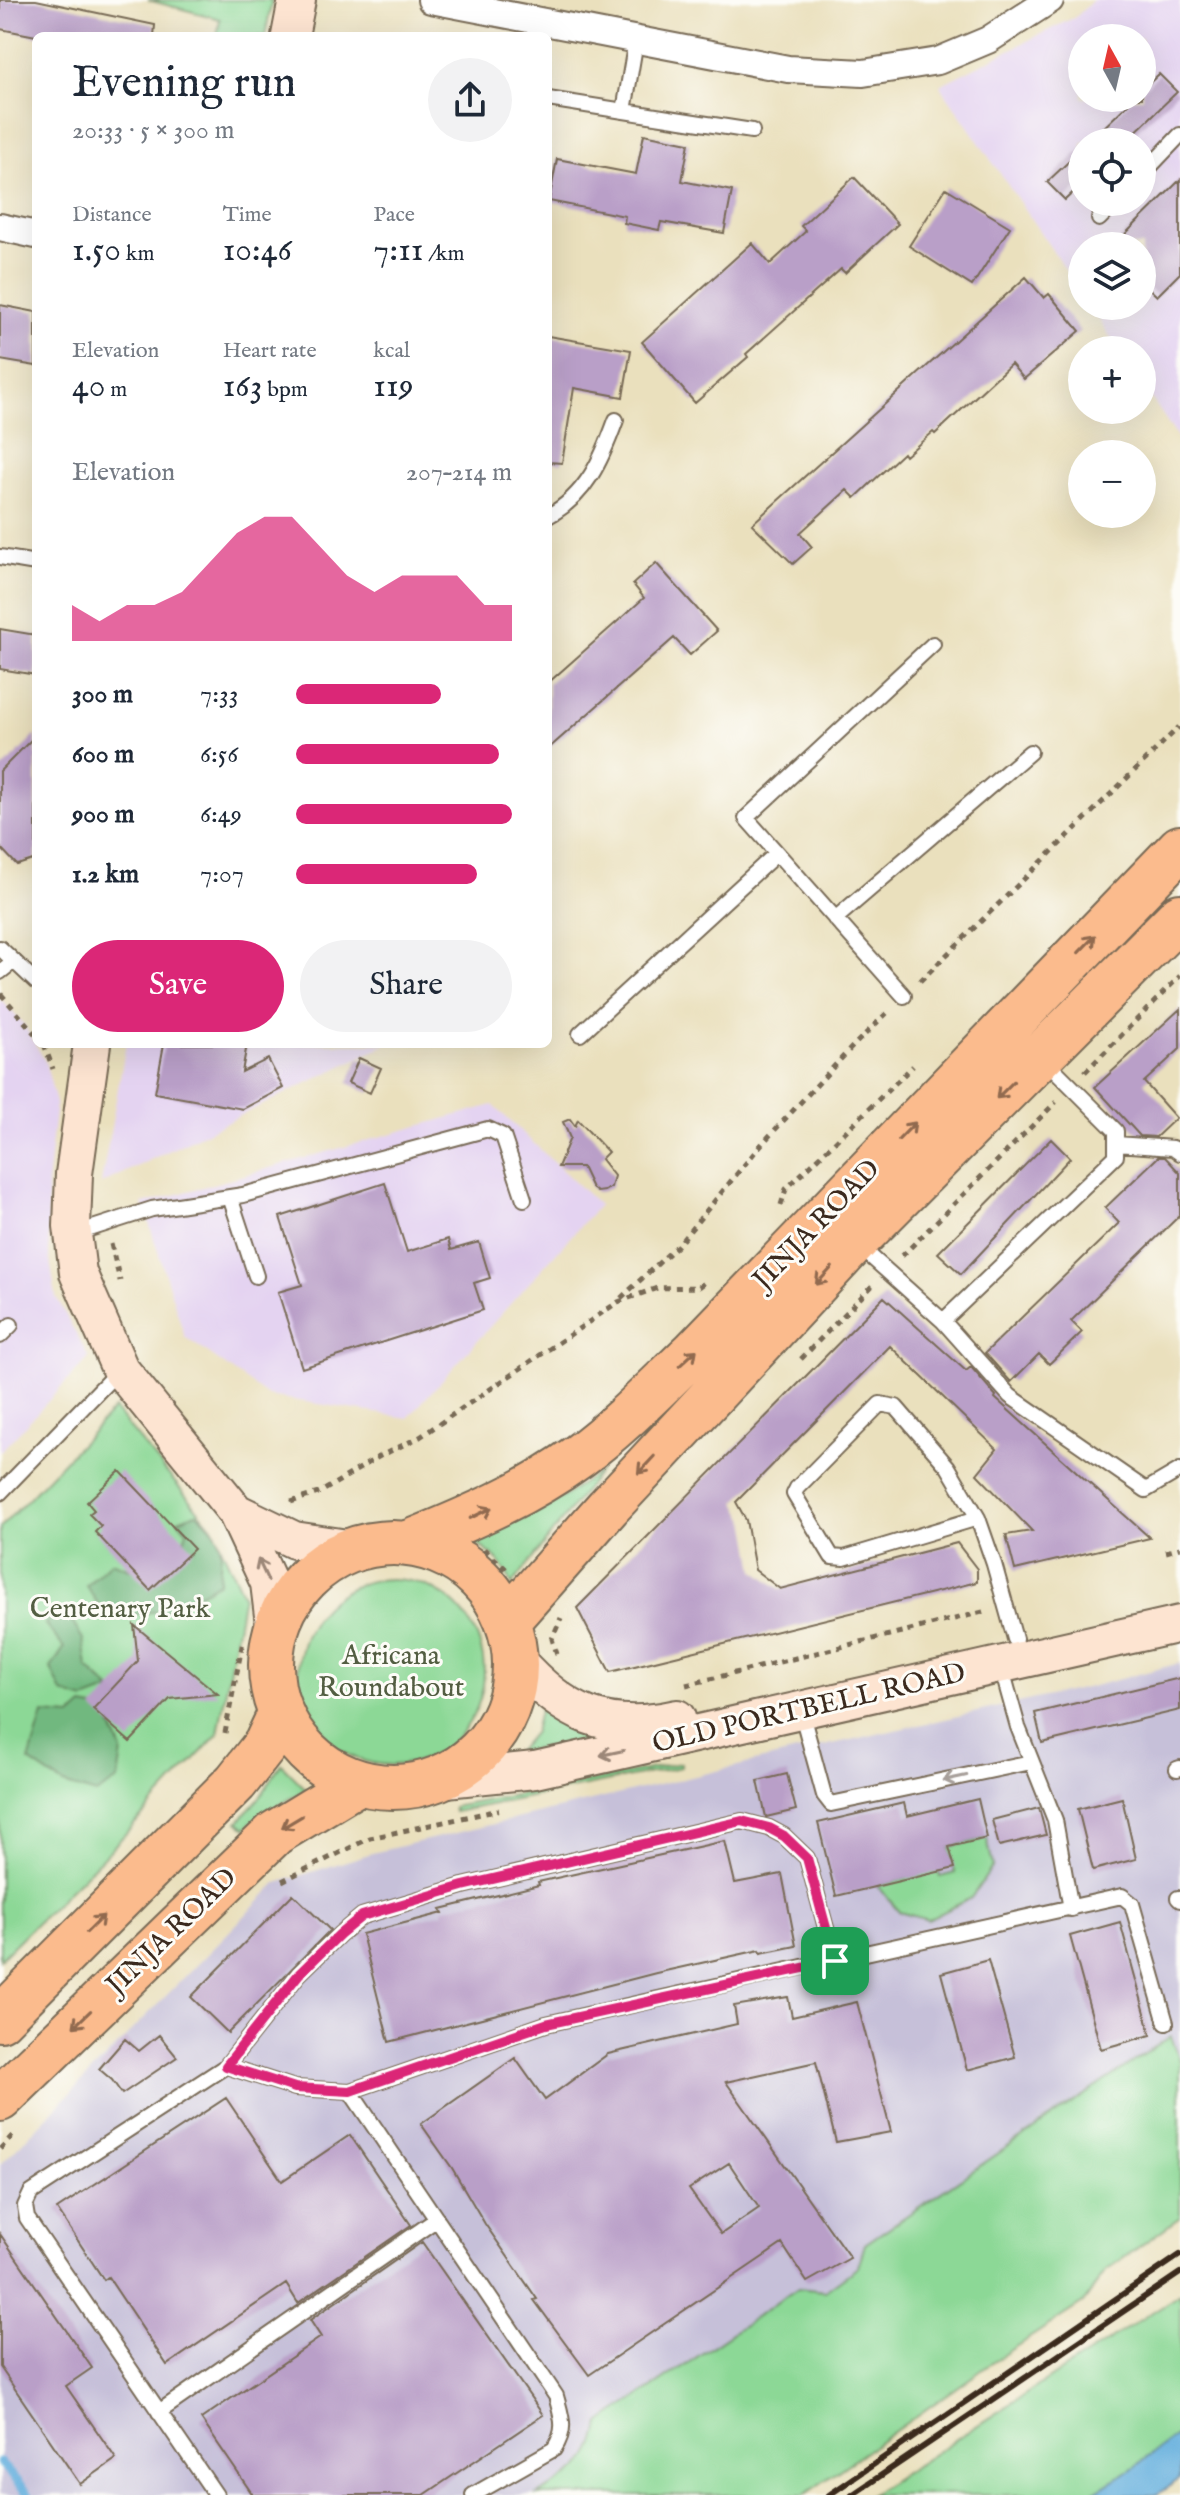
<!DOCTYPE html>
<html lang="en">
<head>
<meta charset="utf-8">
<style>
	body { margin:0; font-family:"IM FELL English",serif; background:#f2f2f3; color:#1f2937; height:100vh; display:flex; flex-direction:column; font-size:30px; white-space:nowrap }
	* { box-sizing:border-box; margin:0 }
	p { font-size:26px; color:#747a83 }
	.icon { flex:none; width:44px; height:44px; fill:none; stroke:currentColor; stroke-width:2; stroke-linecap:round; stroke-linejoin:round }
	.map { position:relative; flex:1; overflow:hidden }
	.sheet { position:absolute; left:32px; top:32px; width:520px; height:1016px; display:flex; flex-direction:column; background:#fff; border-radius:12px; box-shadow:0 8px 32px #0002 }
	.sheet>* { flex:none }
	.needle { width:52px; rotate:352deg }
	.fabs { position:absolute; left:1068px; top:24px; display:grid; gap:16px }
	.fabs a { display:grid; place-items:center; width:88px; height:88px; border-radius:50%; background:#fff; box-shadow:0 8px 32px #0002; font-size:40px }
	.pin { position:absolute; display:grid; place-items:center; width:68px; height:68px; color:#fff; margin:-34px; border-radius:16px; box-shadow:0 4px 12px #0006 }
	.round { display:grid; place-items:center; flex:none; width:84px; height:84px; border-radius:42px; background:#f2f2f3 }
	.summary { display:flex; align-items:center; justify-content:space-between; height:136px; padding:0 40px }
	h1 { font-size:44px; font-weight:600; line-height:60px }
	.stats { display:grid; grid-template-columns:repeat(3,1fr); gap:12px; height:136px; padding:8px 40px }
	.stats div { display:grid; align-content:center }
	.stats b { font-size:34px; font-weight:600 }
	.stats small { font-size:22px; font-weight:400 }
	.stats p { font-size:22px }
	.chart { height:224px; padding:16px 40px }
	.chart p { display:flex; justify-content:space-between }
	.chart svg { width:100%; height:144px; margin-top:8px; fill:#db2777; opacity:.7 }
	.cta { display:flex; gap:16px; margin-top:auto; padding:16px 40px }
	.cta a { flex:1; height:92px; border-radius:48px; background:#db2777; color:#fff; font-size:32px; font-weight:600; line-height:92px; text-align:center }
	.cta a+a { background:#f2f2f3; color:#1f2937 }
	ul { padding:0 40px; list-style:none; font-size:26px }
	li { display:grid; grid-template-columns:128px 96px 1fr; align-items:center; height:60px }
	li i { height:20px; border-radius:10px; background:#db2777 }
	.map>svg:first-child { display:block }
</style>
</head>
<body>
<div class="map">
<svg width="1180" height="2495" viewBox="0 0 1180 2495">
	<rect width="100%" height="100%" fill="#fdfcf7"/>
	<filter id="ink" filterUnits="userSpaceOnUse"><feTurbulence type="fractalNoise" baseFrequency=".0125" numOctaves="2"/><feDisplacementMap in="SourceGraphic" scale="16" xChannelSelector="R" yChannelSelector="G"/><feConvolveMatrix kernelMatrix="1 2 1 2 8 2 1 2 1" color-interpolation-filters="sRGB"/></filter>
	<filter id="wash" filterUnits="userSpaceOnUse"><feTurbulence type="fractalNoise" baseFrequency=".006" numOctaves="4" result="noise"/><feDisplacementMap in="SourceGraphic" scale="32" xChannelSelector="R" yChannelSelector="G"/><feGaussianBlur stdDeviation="1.8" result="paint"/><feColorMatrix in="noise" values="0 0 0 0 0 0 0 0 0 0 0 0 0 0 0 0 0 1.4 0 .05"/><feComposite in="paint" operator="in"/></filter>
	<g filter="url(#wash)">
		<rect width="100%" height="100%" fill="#eae0bd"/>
		<!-- built -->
		<path fill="#e4d3f1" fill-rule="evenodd" d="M1093,0h87v441l-38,-57v-34h-23l-29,-44h52v-60h-60v48l-142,-209 137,-69zM1082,38h60v60h-60zM1082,142h60v60h-60z
			M0,999l22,23 23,39 11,42 -9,81 2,70 7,43 33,61 -89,94z
			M126,1044h261l-286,140z
			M493,1105l106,100 -191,213 -140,-22 -83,-59 -42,-133z"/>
		<!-- industrial -->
		<path fill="#c6c0d9" d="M1180,1663v439l-526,393h-654v-330l277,-282 95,-30 429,-102 289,-64z"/>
		<!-- green -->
		<path fill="#8cd896" stroke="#64815a" stroke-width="2" d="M148,0h124l-7,36h-48l3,-17z
			M114,1409l98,118 31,68 -25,139 -103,111 -115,114v-431z
			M600,1471l-88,114c-8,-22 -21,-33 -41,-44l94,-45z
			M298 1672a93 93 0 1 1 186 0a93 93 0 1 1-186 0Z
			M540,1707l27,22 34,10 -84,13 17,-20z
			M681,1763v4l-227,45 -1,-5z
			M281,1764l25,25 -47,28 -13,11 -8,-6 23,-26z
			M987,1838l6,28 -22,32 -43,22 -29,-8 -21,-26 28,-7 29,-24 5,22 15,-4 -6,-26z
			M1171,2036l9,25v156l-74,54 -23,32 -77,50 -202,142h-267c35,-22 57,-27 63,-72l198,-135 27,3 33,-24 7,-23z
			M1180,2294v139l-50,37 -41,25h-219z"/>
		<!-- forest -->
		<path fill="#71b87f" stroke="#56714e" stroke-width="2" d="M197,1513c30,26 24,32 22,69l-45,27 -45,6 -26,-4 -17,-25 25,-24 40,15 29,-24 7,-22 -9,-11z
			M55,1612l14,5 14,22 4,28 24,23 -26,10 -23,-7 -11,-25 13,-20 -19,-24z
			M83,1706l22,4 17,41 -4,29 -22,14 -33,-10 -34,-23 14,-47 29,2z"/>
		<!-- water -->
		<path fill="#66b0de" stroke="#506d7e" stroke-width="2" d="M1180,2433v46l-24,16h-67l41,-25z"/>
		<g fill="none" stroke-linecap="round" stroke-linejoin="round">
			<!-- stream -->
			<path stroke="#66b0de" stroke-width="9" d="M0,2463l29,32"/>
		</g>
		<g id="blocks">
			<!-- building -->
			<path fill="#b99fc8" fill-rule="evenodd" d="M0,0h36l119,25 -1,11h-118l-36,-7z
				M1159,74l18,18 -52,50h-36l45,-44h8v-8z
				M644,134l45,9 -7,38 50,10 -8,42 -63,-11 -2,8 -35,-7 1,-7 -76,-15 8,-42 79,15z
				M1082,149v35l-17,16 -18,-18z
				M854,177l44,47 -53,49 -4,-4 -95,85 2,3 -53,46 -53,-61 110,-99 18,21 36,-33 -5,-5z
				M1180,180v93l-23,23 -15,-14v-36h-29z
				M946,188l64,39 -38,59 -63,-40z
				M1026,277l18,21 5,-4 31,37 -56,48 -13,-15 -76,70 -2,-2 -28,24 -2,-3 -48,45 -8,-8 -47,43 12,14 -19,17 -41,-40z
				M0,305l36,7v54l-36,-6z
				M548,336l83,14 -8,47 -49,-9 -12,75 -14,-1z
				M656,563l61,68 -27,24 -16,-17 -126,111v-66l96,-85 -11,-14z
				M0,629l36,6v40l-36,-6z
				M36,735v124l-19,6 -17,-18v-76z
				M1180,1009v40l-36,33 32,36 -20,19 -16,-1 -45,-49z
				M164,1044h83l-5,28 26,-13 15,29 -40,21 -88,-16z
				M359,1058l22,10 -11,25 -22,-10z
				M570,1119l5,7 3,-6 30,32 -7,7 13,17 -3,11 -7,4 -7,1 -5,-4 -10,-21h-24l12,-29 -7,-16z
				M1051,1139l19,19 -109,116 -23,-21z
				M1158,1157h7l15,16v42l-109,106 11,11 -33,32 -10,-10 -28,28 -26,-29 134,-130 -14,-15z
				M385,1183l22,69 41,-13 3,11 28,-8 11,36 -16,5 9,27 -181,58 -24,-76 24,-7 -22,-68z
				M884,1297l82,74 5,-4 25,29 -1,2 155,140 -135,32 -9,-35 26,-4 -55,-57 20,-25 -107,-103 -154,156 10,18 9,50 25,19 177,-46 20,26v13l-367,90 -33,-64z
				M120,1471l74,78 -44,41 -55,-58 6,-6 -12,-12 5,-4 -7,-8z
				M134,1625l84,69 -48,5 -40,43 -37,-33 45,-48z
				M1180,1678v32l-138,33 -7,-30z
				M787,1774l9,36 -30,7 -8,-36z
				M1122,1798l14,61 -43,11 -15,-61z
				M978,1799l9,39 -38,9 6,21 -119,28 -18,-73 86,-20 3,13z
				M1039,1808l7,27 -47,11 -7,-26z
				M725,1841l10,42 47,-9 14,72 -35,7 -1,-3 -104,23 -267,69 -27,-108 81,-21 -2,-4 98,-24 -1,-3z
				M293,1894l37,36 -102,103 -37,-36z
				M1120,1922l31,113 -50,14 -31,-113z
				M988,1960l27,97 -48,13 -26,-97z
				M788,1997l4,20 65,-15 34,130 -55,10 -20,-80 -90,20 124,176 -43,24 -25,-38 -193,131 -55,-75 3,-1 -52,-75 -33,-56 -31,-44 94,-66 30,42 63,-46 129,-30 -3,-18zM729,2163l30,45 -38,26 -32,-45z
				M159,2035l18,22 -55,37 -10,-14 -13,-11 26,-30 14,12z
				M226,2098l56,83 68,-46 61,90 -113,78 -12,-19 -119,81 -59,-88 -4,3 -47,-71z
				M0,2234l92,134 -26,18 50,73 -36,25 -80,-117z
				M422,2242l121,173 -119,80h-171l-52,-76 120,-82 -11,-17z"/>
		</g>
	</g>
	<g filter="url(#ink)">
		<use href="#blocks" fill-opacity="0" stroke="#786a56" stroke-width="2"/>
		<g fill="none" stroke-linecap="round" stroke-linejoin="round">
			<!-- lane casing -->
			<g stroke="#786a56" stroke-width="18">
				<path id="lane" d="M548,99l76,12 12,-71
					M624,111l128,20
					M1142,175l38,-40
					M1099,219l17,-17
					M548,516c38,-20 54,-57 68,-96
					M0,557l36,6
					M835,919l195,-167
					M0,948l36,34
					M0,972l14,-11
					M904,996l-158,-178 187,-174
					M580,1034l197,-181
					M1116,1144l57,4 7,5
					M230,1197l26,79
					M74,1234l78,-25 91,-14 245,-66 15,7 21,63
					M858,1245l85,76 67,75 136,94 34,-20
					M943,1321l173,-165v-25l-73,-73
					M0,1336l11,-11
					M0,1493l120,-124
					M978,1518l-134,40 -12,-1 -38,-63 3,-6 83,-84 16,3 52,60 30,51 16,46 21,75
					M1001,1666l17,61 37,93 16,89
					M801,1711l23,84 7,9 200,-42
					M1177,1769l3,-1
					M1178,1898l2,2
					M226,2066l69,22 55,3 196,-67 576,-128 10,8 34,119
					M350,2091l206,305c6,22 11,33 -2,53l-81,46
					M159,2412l278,-193
					M216,2495l-189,-277 -2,-12 6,-13 195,-127 73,-92 41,-40 22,-18 101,-30 279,-65 27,7 15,8 23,22 28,103"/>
			</g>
			<!-- street casing -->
			<g stroke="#786a56" stroke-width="30">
				<path id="street" d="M431,0l357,69 75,4 75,-12 50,-21 62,-40
					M0,227l36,8"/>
			</g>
			<!-- secondary casing -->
			<g stroke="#786a56" stroke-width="40">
				<path id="secondary" d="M290,36l7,-36
					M92,1044l-18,130 -2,52 6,47 42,96 116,143 33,71 6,49
					M236,1512l58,28 60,9
					M516,1660c48,54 89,74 161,58
					M436,1780l99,-10 645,-146"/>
			</g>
			<!-- highway casing -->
			<g stroke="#786a56" stroke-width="48">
				<path id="highway" d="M409,1543c59,-24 118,-49 170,-87 41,-30 78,-69 115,-104l486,-504
					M271 1665a122 122 0 1 1 244 0a122 122 0 1 1-244 0Z
					M508,1620l100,-113 247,-265 325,-326
					M0,2019l236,-237 30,-38 14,-30
					M0,2099l275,-266 84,-51"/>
			</g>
			<!-- path -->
			<path stroke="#786a56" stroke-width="5" stroke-dasharray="6 6" stroke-linecap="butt" d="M920,981l259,-254
				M1,994l35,41
				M44,1044l9,25
				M1085,1072l95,-96
				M781,1205l5,-16 127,-123
				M111,1244l9,37
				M902,1256l154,-154
				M621,1298l57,-53 82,-99 93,-100 37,-36
				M801,1359l71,-73
				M291,1502l30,-10 59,-36 40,-19 198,-135 39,-14 42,-1 8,-6
				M484,1549l22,20
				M1166,1552l14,-4
				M557,1654l-5,-15 9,-21
				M686,1685l301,-74
				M225,1733l18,-92
				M282,1881l88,-43 129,-28
				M0,2149l13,-14"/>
			<!-- lane -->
			<use href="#lane" stroke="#fff" stroke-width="14"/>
			<!-- street -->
			<use href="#street" stroke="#fff" stroke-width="26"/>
			<!-- secondary -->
			<use href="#secondary" stroke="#fde4d1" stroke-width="36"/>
			<!-- highway -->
			<use href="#highway" stroke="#fbbb8d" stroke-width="44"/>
			<!-- rail -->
			<path stroke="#3b2a1e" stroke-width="6" d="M829,2495l351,-240
				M852,2495l328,-222"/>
		</g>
		<!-- one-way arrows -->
		<defs><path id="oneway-shaft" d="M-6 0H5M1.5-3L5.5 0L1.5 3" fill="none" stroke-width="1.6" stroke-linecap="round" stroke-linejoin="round" transform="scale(2)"/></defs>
		<g stroke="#916b50">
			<use href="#oneway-shaft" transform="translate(1087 944) rotate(-46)"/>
			<use href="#oneway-shaft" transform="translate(1005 1090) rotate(135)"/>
			<use href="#oneway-shaft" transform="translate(907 1131) rotate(-46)"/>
			<use href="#oneway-shaft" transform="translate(824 1276) rotate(133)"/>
			<use href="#oneway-shaft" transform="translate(688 1358) rotate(-43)"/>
			<use href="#oneway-shaft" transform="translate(646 1465) rotate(133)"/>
			<use href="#oneway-shaft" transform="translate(481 1513) rotate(-26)"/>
			<use href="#oneway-shaft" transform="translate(292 1822) rotate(149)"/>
			<use href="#oneway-shaft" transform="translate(95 1924) rotate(-45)"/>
			<use href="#oneway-shaft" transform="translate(82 2019) rotate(136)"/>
		</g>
		<g stroke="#9c8778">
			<use href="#oneway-shaft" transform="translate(263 1570) rotate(-115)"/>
			<use href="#oneway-shaft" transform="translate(612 1753) rotate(168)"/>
		</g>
		<use stroke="#a79f9a" href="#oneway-shaft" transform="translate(955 1778) rotate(168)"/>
	</g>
	<g fill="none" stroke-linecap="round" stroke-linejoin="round" filter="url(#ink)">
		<!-- route casing -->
		<g stroke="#fff" stroke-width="16">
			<path id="route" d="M742,1821l27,7 15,8 23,22 28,103 -289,63 -196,67 -55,-3 -69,-22 73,-92 41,-40 22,-18 101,-30z"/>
		</g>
		<!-- route -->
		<use href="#route" stroke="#db2777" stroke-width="10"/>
	</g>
	<g text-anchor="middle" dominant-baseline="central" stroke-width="6" stroke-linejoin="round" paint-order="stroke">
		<!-- street labels -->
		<g font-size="28" fill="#3b2a1e" stroke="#fdfcf7">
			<text transform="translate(817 1225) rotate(-46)">JINJA ROAD</text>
			<text transform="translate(809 1709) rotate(-13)">OLD PORTBELL ROAD</text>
			<text transform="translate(172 1932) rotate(-44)">JINJA ROAD</text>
		</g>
		<!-- park labels -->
		<g font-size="28" fill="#535e42" stroke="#fdfcf7">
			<text x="120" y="1609">Centenary Park</text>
			<text x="391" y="1656">Africana<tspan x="391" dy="32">Roundabout</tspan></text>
		</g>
	</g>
</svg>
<div class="fabs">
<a><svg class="needle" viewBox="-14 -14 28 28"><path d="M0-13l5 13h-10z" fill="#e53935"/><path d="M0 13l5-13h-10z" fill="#747a83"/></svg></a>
<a><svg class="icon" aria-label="locate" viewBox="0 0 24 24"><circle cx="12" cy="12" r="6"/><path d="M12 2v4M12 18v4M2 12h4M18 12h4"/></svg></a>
<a><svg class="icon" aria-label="layers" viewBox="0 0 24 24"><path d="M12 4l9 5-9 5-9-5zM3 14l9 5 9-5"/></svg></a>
<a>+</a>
<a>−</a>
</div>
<div class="pin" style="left:835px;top:1961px;background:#1e9e55"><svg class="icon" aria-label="arrive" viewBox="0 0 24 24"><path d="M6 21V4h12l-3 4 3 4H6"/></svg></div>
<section class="sheet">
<div class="summary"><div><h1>Evening run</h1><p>20:33 · 5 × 300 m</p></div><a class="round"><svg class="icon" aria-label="share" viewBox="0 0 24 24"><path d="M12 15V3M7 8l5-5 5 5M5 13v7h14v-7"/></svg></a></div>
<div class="stats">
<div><p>Distance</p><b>1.50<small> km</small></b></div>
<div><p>Time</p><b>10:46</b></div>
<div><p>Pace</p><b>7:11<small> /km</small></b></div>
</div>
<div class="stats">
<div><p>Elevation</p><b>40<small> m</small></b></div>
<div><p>Heart rate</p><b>163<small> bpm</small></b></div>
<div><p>kcal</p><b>119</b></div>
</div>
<div class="chart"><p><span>Elevation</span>207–214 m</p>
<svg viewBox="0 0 160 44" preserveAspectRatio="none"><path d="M0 44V33L10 38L20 33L30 33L40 29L50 20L60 11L70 6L80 6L90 15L100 24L110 29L120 24L130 24L140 24L150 33L160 33V44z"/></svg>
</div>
<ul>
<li><b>300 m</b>7:33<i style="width:67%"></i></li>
<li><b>600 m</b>6:56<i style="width:94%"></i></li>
<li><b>900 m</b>6:49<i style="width:100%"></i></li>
<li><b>1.2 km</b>7:07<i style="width:84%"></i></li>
</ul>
<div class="cta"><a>Save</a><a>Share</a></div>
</section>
</div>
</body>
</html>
